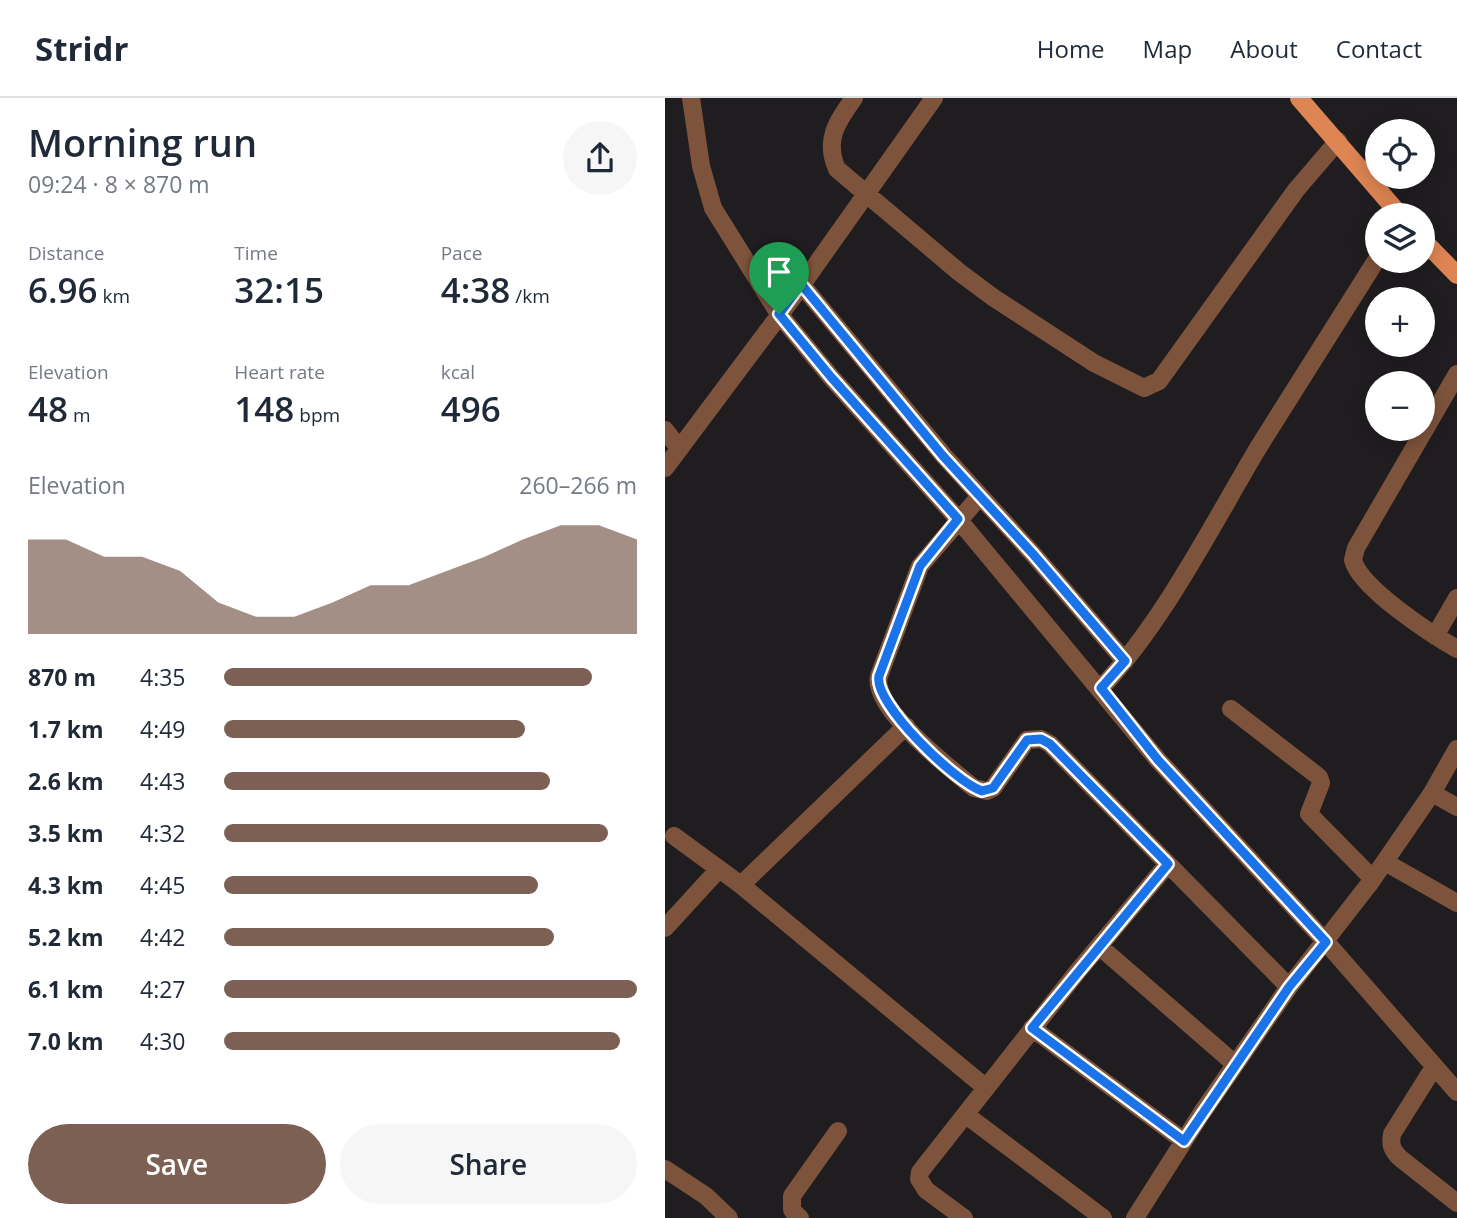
<!DOCTYPE html>
<html lang="en">
<head>
<meta charset="utf-8">
<style>
	body { margin:0; font-family:"Open Sans",sans-serif; background:#f6f6f7; color:#1f2937; height:100vh; display:flex; flex-direction:column; font-size:26px; white-space:nowrap }
	* { box-sizing:border-box; margin:0 }
	p { font-size:23px; color:#747a83 }
	.icon { flex:none; width:38px; height:38px; fill:none; stroke:currentColor; stroke-width:2; stroke-linecap:round; stroke-linejoin:round }
	.map { position:relative; flex:1; overflow:hidden }
	.panel { display:flex; flex-direction:column; background:#fff; width:665px }
	.panel>* { flex:none }
	.buttons { position:absolute; left:700px; top:21px; display:grid; gap:14px }
	.buttons a { display:grid; place-items:center; width:70px; height:70px; border-radius:50%; background:#fff; box-shadow:0 4px 18px #0003; font-size:35px }
	.pin { position:absolute; display:grid; place-items:center; width:60px; height:60px; color:#fff; margin:-72px -30px; border-radius:50% 50% 50% 0; rotate:-45deg; box-shadow:0 0 7px #0007 }
	.pin .icon { rotate:45deg }
	.round { display:grid; place-items:center; flex:none; width:74px; height:74px; border-radius:37px; background:#f6f6f7 }
	.summary { display:flex; align-items:center; justify-content:space-between; height:119px; padding:0 28px }
	h1 { font-size:38px; font-weight:600; line-height:52px }
	.stats { display:grid; grid-template-columns:repeat(3,1fr); gap:10px; height:119px; padding:7px 28px }
	.stats div { display:grid; align-content:center }
	.stats b { font-size:35px; font-weight:600 }
	.stats small { font-size:19px; font-weight:400 }
	.stats p { font-size:19px }
	.chart { height:196px; padding:14px 28px }
	.chart p { display:flex; justify-content:space-between }
	.chart svg { width:100%; height:126px; margin-top:7px; fill:#7d6054; opacity:.7 }
	.cta { display:flex; gap:14px; margin-top:auto; padding:14px 28px }
	.cta a { flex:1; height:80px; border-radius:42px; background:#7d6054; color:#fff; font-size:28px; font-weight:600; line-height:80px; text-align:center }
	.cta a+a { background:#f6f6f7; color:#1f2937 }
	ul { padding:0 28px; list-style:none; font-size:23px }
	li { display:grid; grid-template-columns:112px 84px 1fr; align-items:center; height:52px }
	li i { height:18px; border-radius:9px; background:#7d6054 }
	header { display:flex; align-items:center; gap:42px; box-sizing:border-box; height:98px; padding:0 35px; background:#fff; border-bottom:2px solid #e0e1e3 }
	header strong { font-size:33px }
	nav { display:flex; gap:38px; margin-inline-start:auto; font-size:24px }
	main { display:flex; flex:1; min-height:0 }
	.map>svg:first-child { display:block }
</style>
</head>
<body>
<header>
<strong>Stridr</strong>
<nav><a>Home</a><a>Map</a><a>About</a><a>Contact</a></nav>
</header>
<main>
<section class="panel">
<div class="summary"><div><h1>Morning run</h1><p>09:24 · 8 × 870 m</p></div><a class="round"><svg class="icon" aria-label="share" viewBox="0 0 24 24"><path d="M12 15V3M7 8l5-5 5 5M5 13v7h14v-7"/></svg></a></div>
<div class="stats">
<div><p>Distance</p><b>6.96<small> km</small></b></div>
<div><p>Time</p><b>32:15</b></div>
<div><p>Pace</p><b>4:38<small> /km</small></b></div>
</div>
<div class="stats">
<div><p>Elevation</p><b>48<small> m</small></b></div>
<div><p>Heart rate</p><b>148<small> bpm</small></b></div>
<div><p>kcal</p><b>496</b></div>
</div>
<div class="chart"><p><span>Elevation</span>260–266 m</p>
<svg viewBox="0 0 160 44" preserveAspectRatio="none"><path d="M0 44V11L10 11L20 17L30 17L40 22L50 33L60 38L70 38L80 33L90 27L100 27L110 22L120 17L130 11L140 6L150 6L160 11V44z"/></svg>
</div>
<ul>
<li><b>870 m</b>4:35<i style="width:89%"></i></li>
<li><b>1.7 km</b>4:49<i style="width:73%"></i></li>
<li><b>2.6 km</b>4:43<i style="width:79%"></i></li>
<li><b>3.5 km</b>4:32<i style="width:93%"></i></li>
<li><b>4.3 km</b>4:45<i style="width:76%"></i></li>
<li><b>5.2 km</b>4:42<i style="width:80%"></i></li>
<li><b>6.1 km</b>4:27<i style="width:100%"></i></li>
<li><b>7.0 km</b>4:30<i style="width:96%"></i></li>
</ul>
<div class="cta"><a>Save</a><a>Share</a></div>
</section>
<div class="map">
<svg width="792" height="1120" viewBox="0 0 792 1120">
	<rect width="100%" height="100%" fill="#201d20"/>
	<g fill="none" stroke-linecap="round" stroke-linejoin="round">
		<!-- street -->
		<path stroke="#7e533b" stroke-width="18" d="M26,0l10,68 12,42 66,106 52,63 127,142 200,241 168,182 131,150
			M189,0c-17,24 -30,42 -17,71l122,103 35,26 100,65 50,25 15,-7 137,-191 42,-49
			M136,186l143,172 89,98 92,107
			M792,276l-101,174 -3,12c7,28 78,74 104,89
			M0,332l14,18
			M0,370l131,-175 138,-195
			M314,399l-59,69 -41,110c-8,32 72,93 95,112l13,3 6,-3 34,-48 14,-1 9,5 239,243
			M770,538l22,-38
			M436,590c63,-67 110,-161 157,-240 39,-63 80,-126 119,-189
			M566,611l88,68 2,6 -12,31 64,65
			M767,695l25,14
			M9,738l67,49 244,202
			M720,764l72,41
			M76,787l165,-159
			M0,830l54,-59
			M434,848l136,118
			M367,930l152,113
			M769,969l-42,67c-2,11 0,16 8,24l57,45
			M301,1017l137,103
			M0,1071l41,27 23,22
			M135,1120l-8,-8v-14l46,-65
			M299,1120l-38,-28 -7,-11 1,-7 158,-201 90,-107
			M470,1120l66,-104 88,-127 81,-104 62,-90 25,-44"/>
		<!-- primary -->
		<path stroke="#df8553" stroke-width="18" d="M634,0l101,117
			M758,142l34,35"/>
	</g>
	<g fill="none" stroke-linecap="round" stroke-linejoin="round">
		<!-- route casing -->
		<g stroke="#fff" stroke-width="14">
			<path id="route" d="M136,186l142,172 90,98 92,107 -24,27 57,72 168,182 -37,45 -105,154 -152,-113 136,-164 -118,-120 -9,-5 -14,1 -34,48 -11,3c-27,-9 -109,-88 -103,-115l41,-110 38,-47 -127,-142 -52,-63z"/>
		</g>
		<!-- route -->
		<use href="#route" stroke="#1a73e8" stroke-width="9"/>
	</g>
</svg>
<div class="buttons">
<a><svg class="icon" aria-label="locate" viewBox="0 0 24 24"><circle cx="12" cy="12" r="6"/><path d="M12 2v4M12 18v4M2 12h4M18 12h4"/></svg></a>
<a><svg class="icon" aria-label="layers" viewBox="0 0 24 24"><path d="M12 4l9 5-9 5-9-5zM3 14l9 5 9-5"/></svg></a>
<a>+</a>
<a>−</a>
</div>
<div class="pin" style="left:114px;top:216px;background:#1e9e55"><svg class="icon" aria-label="arrive" viewBox="0 0 24 24"><path d="M6 21V4h12l-3 4 3 4H6"/></svg></div>
</div>
</main>
</body>
</html>
